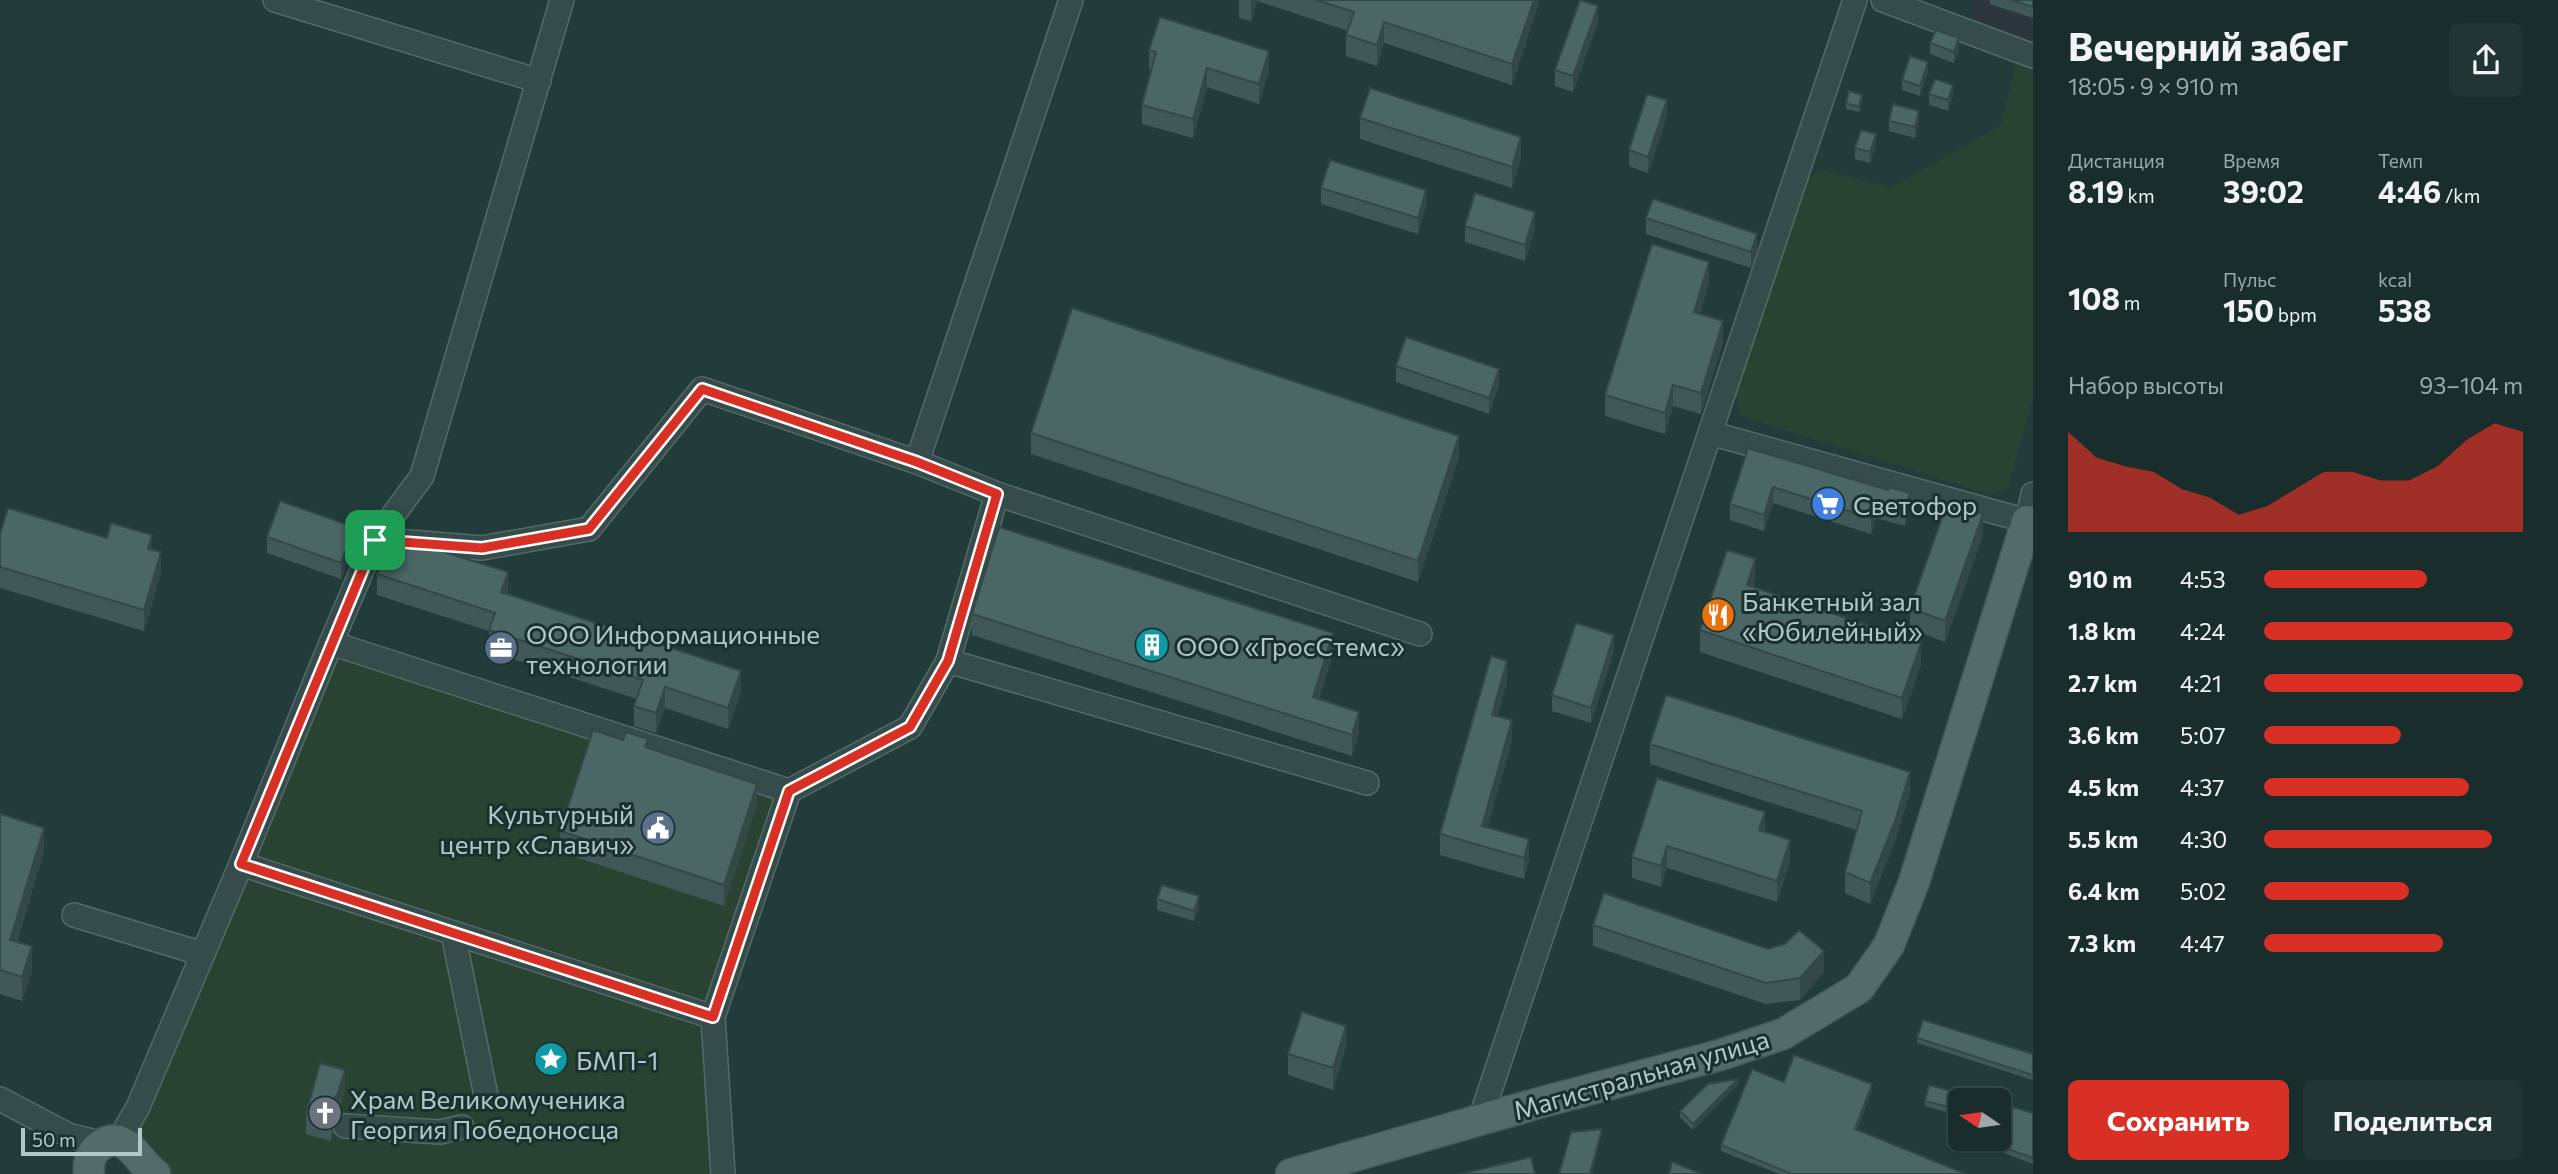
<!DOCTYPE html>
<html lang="ru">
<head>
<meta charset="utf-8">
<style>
	body { margin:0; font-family:Commissioner,sans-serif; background:#223534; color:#f1f3f6; height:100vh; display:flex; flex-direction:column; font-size:26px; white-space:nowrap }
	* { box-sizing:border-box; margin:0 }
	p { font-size:23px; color:#9fa8a9 }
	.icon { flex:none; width:38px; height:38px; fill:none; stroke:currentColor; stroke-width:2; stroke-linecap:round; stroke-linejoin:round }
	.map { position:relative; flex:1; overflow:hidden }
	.side { display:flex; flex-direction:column; background:#192d2c; width:525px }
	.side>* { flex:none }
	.needle { width:46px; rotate:283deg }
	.buttons { position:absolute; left:1948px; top:1088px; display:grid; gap:14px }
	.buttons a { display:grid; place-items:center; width:63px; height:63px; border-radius:10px; background:#192d2c; box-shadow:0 2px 5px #0004,0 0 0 2px #374948; font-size:35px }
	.scale { position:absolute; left:21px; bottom:18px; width:121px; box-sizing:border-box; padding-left:7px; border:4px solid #b0c8c7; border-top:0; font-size:19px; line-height:24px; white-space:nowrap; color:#b0c8c7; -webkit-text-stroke:5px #1b312f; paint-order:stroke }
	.pin { position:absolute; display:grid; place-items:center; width:60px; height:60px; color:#fff; margin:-30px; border-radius:14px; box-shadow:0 4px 10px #0006 }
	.round { display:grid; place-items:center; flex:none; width:74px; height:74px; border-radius:10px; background:#223534 }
	.head { display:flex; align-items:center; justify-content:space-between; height:119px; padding:0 35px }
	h1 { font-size:38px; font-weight:700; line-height:52px }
	.stats { display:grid; grid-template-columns:repeat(3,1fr); gap:10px; height:119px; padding:7px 35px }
	.stats div { display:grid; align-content:center }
	.stats b { font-size:30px; font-weight:700 }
	.stats small { font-size:19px; font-weight:400 }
	.stats p { font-size:19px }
	.chart { height:196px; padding:14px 35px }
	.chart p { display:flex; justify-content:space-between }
	.chart svg { width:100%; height:126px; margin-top:7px; fill:#d93025; opacity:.7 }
	.cta { display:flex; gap:14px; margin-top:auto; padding:14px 35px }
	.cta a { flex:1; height:80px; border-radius:10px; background:#d93025; color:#fff; font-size:28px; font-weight:700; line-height:80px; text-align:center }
	.cta a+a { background:#223534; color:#f1f3f6 }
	ul { padding:0 35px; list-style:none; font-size:23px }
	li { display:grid; grid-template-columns:112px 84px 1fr; align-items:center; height:52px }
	li i { height:18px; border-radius:9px; background:#d93025 }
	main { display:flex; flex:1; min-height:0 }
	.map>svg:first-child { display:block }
</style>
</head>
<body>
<main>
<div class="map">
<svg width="2033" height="1174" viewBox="0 0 2033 1174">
	<rect width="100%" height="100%" fill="#213c3a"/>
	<!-- medical -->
	<path fill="#2d353d" d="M1976,0h57v55l-67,-25z"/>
	<!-- green -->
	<path fill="#284332" d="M2019,51l14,6v340l-25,92 -20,5 -247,-78 -7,-25 71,-211 17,-10 69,18 109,-62z
		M331,643l458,148 -76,226 10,157h-560l-26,-38 5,-28z"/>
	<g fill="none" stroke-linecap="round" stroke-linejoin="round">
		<!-- minor casing -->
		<g stroke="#536a68" stroke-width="26">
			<path id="minor" d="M275,0l264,81
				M1071,0l-154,462 80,32 423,140
				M1883,0l150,56
				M1710,433l317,88 6,-27
				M385,540l97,8 107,-19 113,-140 215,73
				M331,643l44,-103 47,-64 140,-476
				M948,661l419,122
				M789,791l121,-64 38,-66 49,-167
				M241,864l472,153
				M74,915l129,39
				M453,933l33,163
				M0,1099l68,36 36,9
				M1480,1120l375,-1120
				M345,1126l95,6 22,-5
				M107,1143l16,-10 15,-26 103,-243 90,-221 458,148 -76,226 10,157"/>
		</g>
		<!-- major casing -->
		<g stroke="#415857" stroke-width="33">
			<path id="major" d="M89,1174c-1,-10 1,-19 8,-26 28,-24 41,15 58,26
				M1291,1174l248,-71 181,-48 63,-21 76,-46 30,-43 25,-63 113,-361 6,2"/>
		</g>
		<!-- minor -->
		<use href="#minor" stroke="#354c4b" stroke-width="23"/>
		<!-- major -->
		<use href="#major" stroke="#536c6b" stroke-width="30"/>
	</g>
	<!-- wall -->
	<path fill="#405958" d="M1239,0h301l-28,85 -128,-42 -7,23 -31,-10v-21l2,-4 -91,-30 -6,20 -12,-3z
		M1990,0h43v18l-43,-14z
		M1598,22l-25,70 -18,-6v-16z
		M1930,43l29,6 -5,14 -24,-9z
		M1149,50l120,21 -10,33 -52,-17 -14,51 -51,-14v-19l9,-35 -2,-1z
		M1928,71l-8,25 -18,-6v-10z
		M1929,94l24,1 -5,16 -19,-6z
		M1862,100l-3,12 -13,-3v-6z
		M1667,116l-19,57 -19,-7v-16z
		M1360,118l161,40 -9,30 -152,-49z
		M1889,121h30l-4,17 -26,-7z
		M1876,145l-6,18 -15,-4v-11z
		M1321,188l105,18 -8,28 -97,-30z
		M1646,218l111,32 -6,18 -105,-34z
		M1465,226l70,2 -10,33 -60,-19z
		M1709,283l-9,31 23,28 -22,72 -28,-8 -8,28 -60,-18v-21z
		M1396,366l103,19 -10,29 -93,-32z
		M1031,433l428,24 -41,125 -387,-128z
		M1748,448l162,60 -5,18 -29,-8 -5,16 -98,-31 -9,28 -34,-11v-16z
		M0,534l107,4 45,12 9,23 -17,58 -144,-43z
		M1983,535l-38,107 -35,-13v-21z
		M267,537l87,6 -13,36 -74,-26z
		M377,574l131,18 -1,2 234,97 -13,38 -63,-21 -9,25 -22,-7v-20l3,-7 -148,-48v-20l-112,-36z
		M1755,580l-2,7 168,77 -19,55 -202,-67v-22z
		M972,614l361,40 -14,45 40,34 -7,23 -380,-121z
		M1614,651l-23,72 -39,-12v-16z
		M1507,682l-10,34 15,25 -25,87 42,32 -5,19 -84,-24v-21z
		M1650,744l260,48 -15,49 -25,63 -25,-11v-21l11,-42 -206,-66z
		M648,748l109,57 -33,101 -164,-54v-21z
		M1657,778l108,54 25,29 -13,41 -110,-34 -6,19 -29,-9v-21z
		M0,817l44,34 -27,91 15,28 -10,31 -22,-7z
		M1157,899l42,8 -5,14 -37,-11z
		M1593,925l231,47 -24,28 -34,4 -173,-58z
		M1917,1038l116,16v26l-116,-37z
		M1346,1047l-13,43 -45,-15v-21z
		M1784,1082l88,8 -15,40 109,44h-187l-58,-23v-6z
		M1738,1084l-45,46 -13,-13v-6z
		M345,1091l-7,23 -5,8v11l-2,8 -25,-7v-21z
		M1925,1101h35v15l-35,-10z
		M2033,1113v51l-50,-19v-6z"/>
	<!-- shaded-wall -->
	<path fill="#344847" d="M1251,0h6v1l-6,20z
		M1534,0h6l-28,85v-21z
		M1598,6v16l-25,70v-16z
		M1384,22v21l-7,23v-21z
		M1959,38v11l-5,14v-11z
		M1269,51v20l-10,33v-20z
		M1928,62v9l-8,25v-10z
		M1207,68v19l-14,51v-19z
		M1953,85v10l-5,16v-11z
		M1667,100v16l-19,57v-16z
		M1919,111v10l-4,17v-11z
		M1876,134v11l-6,18v-11z
		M1521,137v21l-9,30v-21z
		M1426,190v16l-8,28v-16z
		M1535,212v16l-10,33v-16z
		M1757,234v16l-6,18v-16z
		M1709,262v21l-15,50v-21z
		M1723,321v21l-22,72v-21z
		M1499,369v16l-10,29v-16z
		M1673,385v21l-8,28v-21z
		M1459,436v21l-41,125v-21z
		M1773,487v16l-9,28v-16z
		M1910,493v15l-5,18v-16z
		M1876,502v16l-5,16v-16z
		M1983,514v21l-38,107v-21z
		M354,527v16l-13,36v-16z
		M152,535v21l-4,-7z
		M161,552v21l-17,58v-21z
		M1755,559v21l-8,26v-21z
		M508,572v20l-7,21v-21z
		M1333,633v21l-20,64v-21z
		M1614,635v16l-23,72v-15z
		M1921,643v21l-19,55v-21z
		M1507,661v21l-15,54v-21z
		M741,671v20l-13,38v-21z
		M665,687v21l-9,25v-20z
		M1359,712v21l-7,23v-21z
		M1512,720v21l-30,106v-21z
		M1910,772v20l-15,49 -25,63v-21z
		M757,784v21l-33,101v-21z
		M1765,812v21l-6,-3z
		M44,828v23l-34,112v-23z
		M1529,839v21l-5,19v-21z
		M1790,840v21l-13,41v-21z
		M1667,846v22l-6,19v-21z
		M1199,896v11l-5,14v-10z
		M32,946v24l-10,31v-24z
		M1824,951v21l-24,28v-22z
		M1346,1026v21l-13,43v-22z
		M345,1070v21l-7,23 -5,8v11l-2,8v-38z
		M1738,1079v5l-45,46v-6z
		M1872,1084v6l-17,45v-6z
		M1602,1129v5l-10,40h-2z"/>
	<!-- building -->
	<path fill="#4a6766" stroke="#344847" stroke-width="2" d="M1316,0h218l-22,64 -128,-42 -7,23 -31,-10 8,-23z
		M1580,0l18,6 -25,70 -18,-6z
		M2011,0h22v7z
		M1160,17l109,34 -10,33 -52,-16 -14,51 -51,-14 14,-53 -7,-2z
		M1936,30l23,8 -5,14 -24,-9z
		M1910,56l18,6 -8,24 -18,-6z
		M1935,79l18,6 -5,15 -19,-6z
		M1370,88l151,49 -9,30 -152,-49z
		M1849,91l13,4 -3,12 -13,-4z
		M1647,94l20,6 -19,57 -19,-7z
		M1893,104l26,7 -4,16 -26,-6z
		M1861,130l15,4 -6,18 -15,-4z
		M1330,160l96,30 -8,28 -97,-30z
		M1475,193l60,19 -10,33 -60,-19z
		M1653,199l104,35 -6,18 -105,-34z
		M1652,244l57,18 -15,50 29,9 -22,72 -28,-8 -8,28 -60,-18z
		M1072,308l387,128 -41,125 -387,-128z
		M1406,337l93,32 -10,29 -93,-32z
		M1748,448l140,42 1,-3 21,6 -5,17 -29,-8 -5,16 -98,-31 -9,28 -34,-11z
		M280,501l74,26 -13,36 -74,-26z
		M1948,501l35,13 -38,107 -35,-13z
		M8,508l99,30 4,-15 41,12 -4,14 13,3 -17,58 -144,-43v-33z
		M999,527l334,106 -20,64 46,15 -7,23 -380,-121z
		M390,535l118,37 -7,20 240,79 -13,37 -63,-21 -9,26 -22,-7 9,-26 -154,-50 6,-17 -118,-39z
		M1727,550l28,9 -8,26 174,58 -19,55 -202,-68z
		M1576,623l38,12 -23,73 -39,-13z
		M1491,656l16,5 -15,54 20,5 -30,106 47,13 -5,19 -84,-24z
		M1666,695l244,77 -15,49 -25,62 -25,-11 17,-61 -212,-67z
		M593,730l30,10 3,-8 22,7 -3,8 112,37 -33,101 -164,-54z
		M1657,778l108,34 -6,18 31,10 -13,41 -110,-35 -6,20 -29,-9z
		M1,814l43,14 -34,112 22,6 -10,31 -22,-7v-153z
		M1162,885l37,11 -5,15 -37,-12z
		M1604,893l164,56 17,-5 14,-14 25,21 -24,27 -34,5 -173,-58z
		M1302,1012l44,14 -13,42 -45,-14z
		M1923,1020l110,34v21l-116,-37z
		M1794,1055l78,29 -17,45 111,45h-174l-71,-29 31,-76 32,13z
		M320,1063l25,7 -7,23 -7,10 2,9 -2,8 -25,-7z
		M1738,1079l-45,45 -13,-13 28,-27z
		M1929,1085l60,16h-29v9l-35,-9z
		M1998,1103l35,10v45l-50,-18 15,-1z
		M1602,1129l-12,45h-31l12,-42z
		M1531,1157l4,17h-74z
		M1672,1162l30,12h-33z"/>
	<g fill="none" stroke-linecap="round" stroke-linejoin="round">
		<!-- route casing -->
		<g stroke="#fff" stroke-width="14">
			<path id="route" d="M702,389l215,73 80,32 -49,167 -38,66 -121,64 -76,226 -472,-153 134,-324 107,8 107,-19z"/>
		</g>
		<!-- route -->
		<use href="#route" stroke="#d93025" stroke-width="9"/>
	</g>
	<!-- icons -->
	<defs>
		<g id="supermarket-disc" transform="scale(1.75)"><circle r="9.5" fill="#3f7fe0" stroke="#1b312f"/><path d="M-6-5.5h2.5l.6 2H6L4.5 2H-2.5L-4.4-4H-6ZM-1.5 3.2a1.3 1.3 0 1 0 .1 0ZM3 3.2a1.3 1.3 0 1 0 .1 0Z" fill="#fff"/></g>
		<g id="restaurant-disc" transform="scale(1.75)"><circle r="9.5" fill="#e8710a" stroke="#1b312f"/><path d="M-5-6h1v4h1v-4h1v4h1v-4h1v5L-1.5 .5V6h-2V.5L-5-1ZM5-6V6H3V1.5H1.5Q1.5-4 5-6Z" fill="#fff"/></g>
		<g id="building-disc" transform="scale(1.75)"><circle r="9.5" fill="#0f9aa8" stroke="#1b312f"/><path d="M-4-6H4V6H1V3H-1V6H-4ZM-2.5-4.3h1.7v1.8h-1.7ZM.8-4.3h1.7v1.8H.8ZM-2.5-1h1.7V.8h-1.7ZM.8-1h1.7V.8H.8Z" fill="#fff"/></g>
		<g id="office-disc" transform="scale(1.75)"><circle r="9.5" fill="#5c6f8a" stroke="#1b312f"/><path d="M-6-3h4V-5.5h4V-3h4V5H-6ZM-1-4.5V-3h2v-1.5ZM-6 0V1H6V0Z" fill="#fff"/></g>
		<g id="civic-disc" transform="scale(1.75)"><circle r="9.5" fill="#5c6f8a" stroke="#1b312f"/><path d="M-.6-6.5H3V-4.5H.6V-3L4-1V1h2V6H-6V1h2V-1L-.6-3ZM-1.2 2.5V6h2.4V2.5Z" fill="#fff"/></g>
		<g id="sight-disc" transform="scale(1.75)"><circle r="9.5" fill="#0f9aa8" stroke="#1b312f"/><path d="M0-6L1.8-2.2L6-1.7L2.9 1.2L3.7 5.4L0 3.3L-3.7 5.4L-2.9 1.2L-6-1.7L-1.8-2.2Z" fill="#fff"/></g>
		<g id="church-disc" transform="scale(1.75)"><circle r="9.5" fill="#6b7280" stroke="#1b312f"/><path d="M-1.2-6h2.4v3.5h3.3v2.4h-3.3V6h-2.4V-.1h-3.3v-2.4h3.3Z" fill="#fff"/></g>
	</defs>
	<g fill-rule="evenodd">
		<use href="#supermarket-disc" x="1828" y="504"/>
		<use href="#restaurant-disc" x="1718" y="615"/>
		<use href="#building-disc" x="1152" y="645"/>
		<use href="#office-disc" x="501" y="648"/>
		<use href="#civic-disc" x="658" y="828"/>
		<use href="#sight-disc" x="551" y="1059"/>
		<use href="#church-disc" x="325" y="1113"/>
	</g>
	<g text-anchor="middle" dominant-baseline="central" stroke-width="6" stroke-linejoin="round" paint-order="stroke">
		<!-- poi labels -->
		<g font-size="26" fill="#b0c8c7" stroke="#1b312f" text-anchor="start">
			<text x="1853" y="504">Светофор</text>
			<text x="1742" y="600">Банкетный зал<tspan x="1742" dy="30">«Юбилейный»</tspan></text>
			<text x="526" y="633">ООО Информационные<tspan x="526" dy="30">технологии</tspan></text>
			<text x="1176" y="645">ООО «ГросСтемс»</text>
			<text x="634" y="813" text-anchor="end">Культурный<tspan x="634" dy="30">центр «Славич»</tspan></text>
			<text x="576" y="1059">БМП-1</text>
			<text x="350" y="1098">Храм Великомученика<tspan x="350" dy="30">Георгия Победоносца</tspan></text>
		</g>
		<!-- street labels -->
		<g font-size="26" fill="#b0c8c7" stroke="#1b312f">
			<text transform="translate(1641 1074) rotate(-16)">Магистральная улица</text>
		</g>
	</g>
</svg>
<div class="buttons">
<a><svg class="needle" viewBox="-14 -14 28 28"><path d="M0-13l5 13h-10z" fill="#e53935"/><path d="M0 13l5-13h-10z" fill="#9fa8a9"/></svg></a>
</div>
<div class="scale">50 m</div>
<div class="pin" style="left:375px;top:540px;background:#1e9e55"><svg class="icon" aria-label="arrive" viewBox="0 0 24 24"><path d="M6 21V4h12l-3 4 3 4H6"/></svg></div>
</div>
<section class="side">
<div class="head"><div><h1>Вечерний забег</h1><p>18:05 · 9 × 910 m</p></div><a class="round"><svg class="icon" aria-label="share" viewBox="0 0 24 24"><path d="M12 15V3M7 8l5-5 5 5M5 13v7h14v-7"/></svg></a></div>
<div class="stats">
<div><p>Дистанция</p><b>8.19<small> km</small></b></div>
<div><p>Время</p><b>39:02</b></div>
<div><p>Темп</p><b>4:46<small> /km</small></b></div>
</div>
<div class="stats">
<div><b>108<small> m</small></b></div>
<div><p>Пульс</p><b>150<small> bpm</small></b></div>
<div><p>kcal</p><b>538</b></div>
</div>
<div class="chart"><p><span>Набор высоты</span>93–104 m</p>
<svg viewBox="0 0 160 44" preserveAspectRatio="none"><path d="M0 44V9L10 18L20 21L30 23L40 29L50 32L60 38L70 35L80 29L90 23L100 23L110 26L120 26L130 21L140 12L150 6L160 9V44z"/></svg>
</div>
<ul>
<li><b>910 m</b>4:53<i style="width:63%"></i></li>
<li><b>1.8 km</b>4:24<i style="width:96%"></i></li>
<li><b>2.7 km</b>4:21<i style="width:100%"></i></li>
<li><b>3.6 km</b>5:07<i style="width:53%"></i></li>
<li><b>4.5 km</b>4:37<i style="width:79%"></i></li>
<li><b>5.5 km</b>4:30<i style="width:88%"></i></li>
<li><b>6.4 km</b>5:02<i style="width:56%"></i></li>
<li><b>7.3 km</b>4:47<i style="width:69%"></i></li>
</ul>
<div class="cta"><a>Сохранить</a><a>Поделиться</a></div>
</section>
</main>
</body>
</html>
